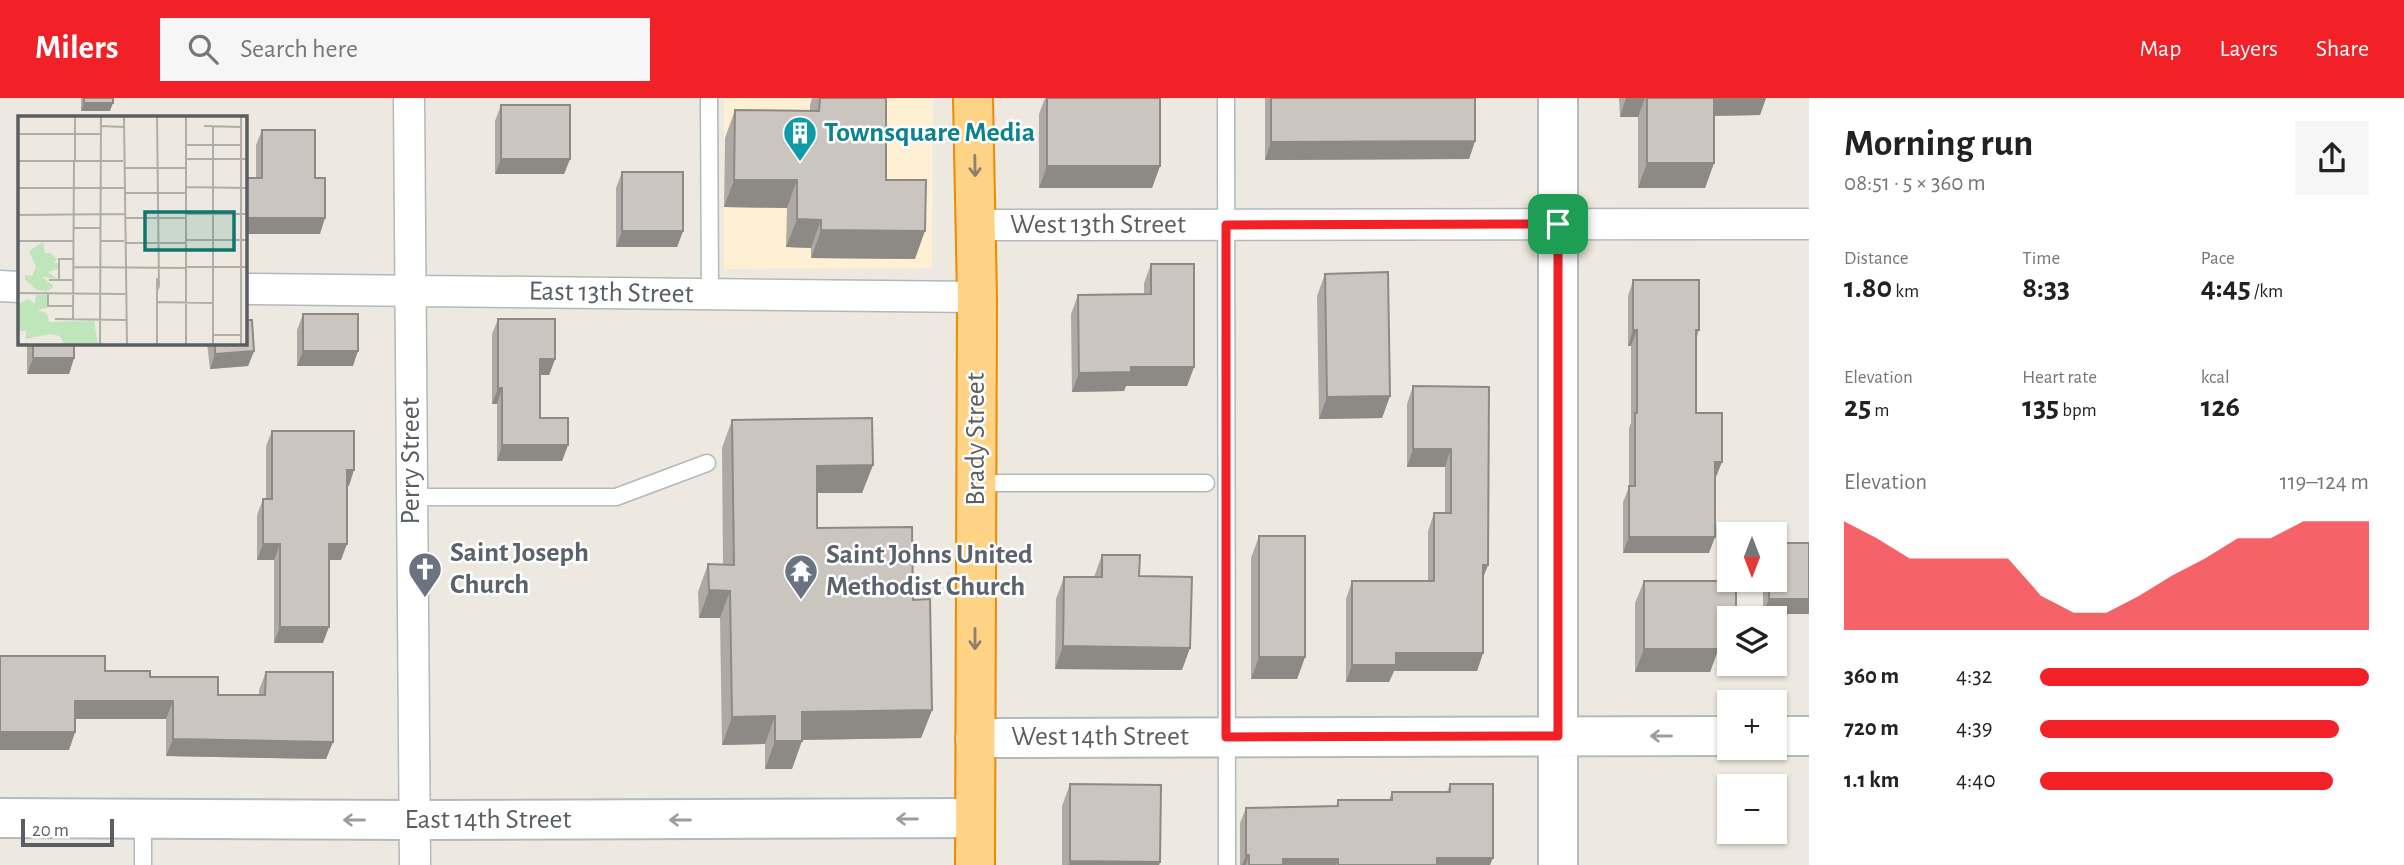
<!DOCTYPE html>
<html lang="en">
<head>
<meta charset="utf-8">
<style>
	body { margin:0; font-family:"Alegreya Sans",sans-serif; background:#f6f6f6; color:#222; height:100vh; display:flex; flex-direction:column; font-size:26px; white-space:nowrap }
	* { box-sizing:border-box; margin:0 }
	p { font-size:23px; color:#767676 }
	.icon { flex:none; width:38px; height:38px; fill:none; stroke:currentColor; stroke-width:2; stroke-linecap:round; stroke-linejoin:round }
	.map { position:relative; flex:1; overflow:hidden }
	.details { display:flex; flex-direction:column; background:#fff; width:595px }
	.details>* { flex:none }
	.needle { width:46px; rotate:180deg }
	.controls { position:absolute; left:1717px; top:424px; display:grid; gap:14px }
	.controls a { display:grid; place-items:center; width:70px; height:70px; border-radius:0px; background:#fff; box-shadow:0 2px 5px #0004; font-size:35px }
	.scale { position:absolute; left:21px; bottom:18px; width:93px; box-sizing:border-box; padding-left:7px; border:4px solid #595e62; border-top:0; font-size:19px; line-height:24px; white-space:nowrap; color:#595e62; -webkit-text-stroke:5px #fff; paint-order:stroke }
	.pin { position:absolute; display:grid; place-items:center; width:60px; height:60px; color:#fff; margin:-30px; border-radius:14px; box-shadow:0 4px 10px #0006 }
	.round { display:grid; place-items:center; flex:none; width:74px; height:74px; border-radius:0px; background:#f6f6f6 }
	.head { display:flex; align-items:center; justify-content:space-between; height:119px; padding:0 35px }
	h1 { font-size:38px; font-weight:700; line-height:52px }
	.figures { display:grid; grid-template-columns:repeat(3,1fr); gap:10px; height:119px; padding:7px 35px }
	.figures div { display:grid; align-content:center }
	.figures b { font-size:30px; font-weight:700 }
	.figures small { font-size:19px; font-weight:400 }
	.figures p { font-size:19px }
	.chart { height:196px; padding:14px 35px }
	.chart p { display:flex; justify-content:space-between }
	.chart svg { width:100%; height:126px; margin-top:7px; fill:#f22127; opacity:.7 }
	ul { padding:0 35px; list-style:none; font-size:23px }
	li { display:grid; grid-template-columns:112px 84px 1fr; align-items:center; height:52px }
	li i { height:18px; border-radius:9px; background:#f22127 }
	header { display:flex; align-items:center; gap:42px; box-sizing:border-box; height:98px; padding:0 35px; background:#f22127; color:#fff }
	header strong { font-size:33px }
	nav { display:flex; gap:38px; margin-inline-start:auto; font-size:24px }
	.search { width:490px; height:63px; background:#f6f6f6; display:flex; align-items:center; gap:18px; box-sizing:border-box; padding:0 24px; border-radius:0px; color:#767676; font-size:26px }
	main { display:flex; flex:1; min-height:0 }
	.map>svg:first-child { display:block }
</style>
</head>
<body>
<header>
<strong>Milers</strong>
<div class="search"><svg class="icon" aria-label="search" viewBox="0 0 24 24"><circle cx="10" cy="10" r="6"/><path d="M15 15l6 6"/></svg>Search here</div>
<nav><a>Map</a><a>Layers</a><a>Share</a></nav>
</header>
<main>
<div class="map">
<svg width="1809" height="767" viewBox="0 0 1809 767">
	<rect width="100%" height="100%" fill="#ede9e0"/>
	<!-- commercial -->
	<path fill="#fff0d3" d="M724,0h209l-1,170 -208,1z"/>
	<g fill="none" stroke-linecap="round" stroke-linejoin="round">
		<!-- lane casing -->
		<g stroke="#b3b8bc" stroke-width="19">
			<path id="lane" d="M709,0l1,197
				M1226,0l1,767
				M976,385h230
				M412,399h204l91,-34
				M143,720v47"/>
		</g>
		<!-- street casing -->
		<g stroke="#b3b8bc" stroke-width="33">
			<path id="street" d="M409,0l6,767
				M976,127l833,-1
				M0,188l19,1
				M245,191l732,8"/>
		</g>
		<!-- secondary casing -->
		<g stroke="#b4b9be" stroke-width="42">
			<path id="secondary" d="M1774,638h35
				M975,640l754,-2
				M0,720l413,2 562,-2
				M1558,767v-767"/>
		</g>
		<!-- highway casing -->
		<g stroke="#ed8a00" stroke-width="42">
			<path id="highway" d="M973,0l4,199 -2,568"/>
		</g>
		<!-- lane -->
		<use href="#lane" stroke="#fff" stroke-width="16"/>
		<!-- street -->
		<use href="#street" stroke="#fff" stroke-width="30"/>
		<!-- secondary -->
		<use href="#secondary" stroke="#fff" stroke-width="38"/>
		<!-- highway -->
		<use href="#highway" stroke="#ffd385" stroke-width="38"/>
	</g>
	<!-- wall -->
	<path fill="#aea9a4" d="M81,0h32l-3,13h-29z
		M812,0h74v82l29,79 -104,-1v-10l-25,-1 1,-39 -63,-1 1,-69 10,-28 75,1v-6z
		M1045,0h115v68l-8,22h-113v-74z
		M1265,0h210v43l-6,18 -204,1z
		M1619,0h147l-6,17 -46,1v47l-9,25h-67v-71h-18z
		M501,7l69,54 -6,15h-69v-53z
		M262,32l53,48 5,56h-75l11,-56v-33z
		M622,74l61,59 -6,16h-61v-59z
		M1151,166l43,103 -7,19h-61l-2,5 -52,1 -1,-78 7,-19 66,-1v-11z
		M1325,176l65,122 -8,22 -63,1 -2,-123z
		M1633,182l66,50 -3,10v73l20,64h-1l-6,76h-86v-51l6,-15v-59l2,-5v-77h-3v-50z
		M303,216l50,52h-56v-36z
		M498,221l57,40 -6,16h-9v43l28,27 -6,16h-65v-57h-5v-70z
		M27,245h47v15l-5,16h-42z
		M207,245h38l9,8 -6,15 -38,3z
		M1413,288l76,1 -1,178 -5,12v76l-6,18h-83l-5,11h-43v-83l6,-18h76v-50l6,-18h11v-46h-38v-63z
		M732,322l141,45 -11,28h-45v35l96,72 19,110 -11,28 -119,2 -10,29h-27v-25l-43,1 -2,-127h-21l-1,-26 10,-28 15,1 -1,-117z
		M272,333l77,55h-2l-6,74h-12l-6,83h-49v-83h-17v-45l6,-16h3v-53z
		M1259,438l46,121 -8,22h-46v-121z
		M1102,457l37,21 43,94 -127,-1 1,-70 8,-22h30z
		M1763,481h11l35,35h-46z
		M1644,483l85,37v30l-1,2h-10l-8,22h-75v-69z
		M105,573l45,6 68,18h41v-5l7,-18 67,70 -7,17 -160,-3v-37h-91v13l-6,18h-69z
		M1070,686l90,78 -1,3h-97v-59z
		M1450,686l40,81h-250v-42l6,-15 90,-2 2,-6h51l3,-8h55z"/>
	<!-- shaded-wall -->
	<path fill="#8d8a86" d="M1626,0h19l-7,19h-18z
		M1711,0h55l-6,17 -55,1z
		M84,5h29l-3,8h-29z
		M1475,43l-6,18 -204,1 6,-18z
		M501,61h69l-6,15h-69z
		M1647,65h67l-9,25h-67z
		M1047,68h113l-8,22h-113z
		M734,82h63l-10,28 -63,-1z
		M245,120h80l-5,16h-75z
		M797,121l24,1 -10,28 -25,-1z
		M821,132l104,1 -10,28 -104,-1z
		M622,133h61l-6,16h-61z
		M1633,232h4l-6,16h-3z
		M254,253l-6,15 -38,3 5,-15z
		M303,253h55l-5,15h-56z
		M33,260h41l-5,16h-42z
		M540,261h15l-6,16h-15z
		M1131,269h63l-7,19h-61l-2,5 -52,1 7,-19z
		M498,290h4l-5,16h-5z
		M1390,298l-8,22 -63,1 8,-22z
		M502,347h66l-6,16h-65z
		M1413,351h38l-6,18h-38z
		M1715,364h7l-6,15h-7z
		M873,367l-11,28h-55l10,-27z
		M347,372h7l-5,16h-8z
		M1629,439h86l-6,16h-86z
		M263,446h17l-6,16h-17z
		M329,446h18l-6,16h-18z
		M1483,467h5l-7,18z
		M709,492l21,1 -10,27h-21z
		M1769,501h40v15h-46z
		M280,529h49l-6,16h-49z
		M1719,530h10v20l-1,2h-10l-8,22h-75l9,-23z
		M1063,548l127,2 -8,22 -127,-1z
		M1396,555h87l-6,18h-83l-5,11h-43l6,-17z
		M1259,559h46l-8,22h-46z
		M75,603h98l-7,18h-97z
		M932,612l-11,28 -130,2 11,-28z
		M775,618l-10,28 -43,1 10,-28z
		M0,634h75l-6,18h-69z
		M173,641l160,3 -7,17 -160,-3z
		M775,643h27l-10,28h-27z
		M1246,757h3l-3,10h-4z
		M1437,760h56l-3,7h-56z
		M1283,761h55l-2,6h-56z
		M1070,763l90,1 -1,3h-90z"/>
	<!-- building -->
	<path fill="#cac5bf" stroke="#8d8a86" stroke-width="2" d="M84,0h29v5h-29z
		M820,0h66v82h40l-1,51 -104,-1v-10l-24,-1v-39h-63l1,-70 84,1z
		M1047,0h113v68h-113z
		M1271,0h204v43l-204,1z
		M1647,0h67v65h-67z
		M501,7h69v54h-69z
		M262,32h53v48h10v40h-80v-40h17z
		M622,74h61v59h-61z
		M1151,166h43v103h-63v5l-52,1 -1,-78 73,-1z
		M1388,174l2,124 -63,1 -2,-123z
		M1633,182h66v50h-3v83h26v49h-7v75h-86v-51h6v-73h2v-83h-4z
		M303,216h55v37h-55z
		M498,221h57v40h-15v59h28v27h-66v-57h-4z
		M245,222h7l2,31 -39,3v-11h30z
		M33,245h41v15h-41z
		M1413,288l76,1 -1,178h-5v88h-87v12h-44v-84h82v-68h17v-64h-38z
		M872,320l1,47 -56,1v62l95,-1 1,73 17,-1 2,111 -130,2v29h-27v-25l-43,1 -2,-126 -21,-1 -1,-26 26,1 -2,-145z
		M272,333h82v39h-7v74h-18v83h-49v-83h-17v-45h9z
		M1259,438h46v121h-46z
		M1774,445h35v56h-40v-20h5z
		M1102,457h38l-1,21 53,1 -2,71 -127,-2 1,-69h38z
		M1644,483h92v37h-7v10h-10v21h-75z
		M0,558h105v15h45v6h68v18h47l1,-23h67v70l-160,-3v-38h-98v31h-75z
		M1070,686l91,1 -1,77 -90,-1z
		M1450,686h43v74h-56v7h-99v-6h-55v6h-34v-10h-3v-47l92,-2v-6h54v-8h58z"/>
	<!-- one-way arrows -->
	<defs><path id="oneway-shaft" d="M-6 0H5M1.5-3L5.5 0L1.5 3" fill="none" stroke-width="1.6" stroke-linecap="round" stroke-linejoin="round" transform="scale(1.75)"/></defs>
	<g stroke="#8b816c">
		<use href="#oneway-shaft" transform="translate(975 68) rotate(89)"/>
		<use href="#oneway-shaft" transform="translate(975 541) rotate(90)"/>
	</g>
	<g stroke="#9b9ea1">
		<use href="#oneway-shaft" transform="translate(1661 638) rotate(180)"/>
		<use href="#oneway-shaft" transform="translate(907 721) rotate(180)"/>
		<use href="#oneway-shaft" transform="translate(354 722) rotate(-180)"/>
		<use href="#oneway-shaft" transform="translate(680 722) rotate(180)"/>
	</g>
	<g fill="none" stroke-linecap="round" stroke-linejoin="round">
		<!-- route casing -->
		<g stroke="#fff" stroke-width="14">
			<path id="route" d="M1558,126v512l-332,1v-512z"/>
		</g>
		<!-- route -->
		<use href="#route" stroke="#f22127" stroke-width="9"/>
	</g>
	<!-- icons -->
	<defs>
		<g id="building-pin" transform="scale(1.75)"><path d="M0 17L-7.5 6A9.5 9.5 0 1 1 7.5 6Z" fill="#0f9aa8" stroke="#fff"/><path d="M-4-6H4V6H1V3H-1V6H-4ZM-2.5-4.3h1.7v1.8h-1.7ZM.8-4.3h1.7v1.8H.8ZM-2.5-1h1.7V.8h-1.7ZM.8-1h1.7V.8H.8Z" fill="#fff"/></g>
		<g id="church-pin" transform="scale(1.75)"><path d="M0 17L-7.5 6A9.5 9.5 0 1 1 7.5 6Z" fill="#6b7280" stroke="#fff"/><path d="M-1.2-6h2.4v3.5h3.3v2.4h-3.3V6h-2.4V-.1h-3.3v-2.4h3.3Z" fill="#fff"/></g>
		<g id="temple-pin" transform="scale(1.75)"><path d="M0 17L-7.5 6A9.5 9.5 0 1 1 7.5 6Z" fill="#6b7280" stroke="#fff"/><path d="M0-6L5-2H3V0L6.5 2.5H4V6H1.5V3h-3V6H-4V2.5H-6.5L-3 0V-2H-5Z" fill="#fff"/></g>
	</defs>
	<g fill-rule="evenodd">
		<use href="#building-pin" x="800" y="35"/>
		<use href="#church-pin" x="425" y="471"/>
		<use href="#temple-pin" x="801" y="473"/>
	</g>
	<g text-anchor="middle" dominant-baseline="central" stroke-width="5" stroke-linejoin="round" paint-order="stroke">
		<!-- culture labels -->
		<g font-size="28" font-weight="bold" fill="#0d838f" stroke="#fff" text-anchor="start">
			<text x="824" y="35">Townsquare Media</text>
		</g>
		<!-- street labels -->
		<g font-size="28" fill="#595e62" stroke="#fff">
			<text x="1098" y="127">West 13th Street</text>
			<text transform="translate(611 195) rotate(1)">East 13th Street</text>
			<text transform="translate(976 341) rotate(-90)">Brady Street</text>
			<text transform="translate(411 363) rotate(-90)">Perry Street</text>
			<text x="1100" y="639">West 14th Street</text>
			<text x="488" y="722">East 14th Street</text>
		</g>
		<!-- worship labels -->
		<g font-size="28" font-weight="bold" fill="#5b616d" stroke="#fff" text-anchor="start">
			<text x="450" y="455">Saint Joseph<tspan x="450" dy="32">Church</tspan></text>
			<text x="826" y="457">Saint Johns United<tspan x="826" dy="32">Methodist Church</tspan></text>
		</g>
	</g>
	<!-- overview -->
	<g transform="translate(18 18)">
		<rect width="229" height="229" fill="#ede9e0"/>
		<path d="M25,126l2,11h6l6,7 -4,3h5v6l-10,3 10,7 -16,-2 12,9 -6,5 -11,-1 -12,-10v-5l7,1 4,-9 -7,-16zM18,179h11v13l-10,2 10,3 2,9 45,-1 4,23 -33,1 -5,-9 -10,-2 -24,5v-8h-8v-27l10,-5 7,5z" fill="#bfe6bb"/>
		<path fill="none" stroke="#aeadaa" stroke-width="2" d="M57,0v45M106,0l3,229M139,0l2,170 -2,5v-13M168,0v229M223,0v229M83,10l23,1M186,10l37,1M195,11v218M0,18h83M168,29h55M167,43h63M0,45h105M107,52h60M168,71l62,1M0,72h106M107,77h60M169,98h61M0,99l107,-1M108,102h60M56,112h27M169,124h61M0,125h56M83,125h23M107,127h60M56,151l111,1M169,151h61M31,164h25M41,164v-21h15M0,177l107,1M30,177v13h25M139,186l56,1M37,203l71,1M55,204l1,-159M195,219h28M82,229l1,-229M139,229v-54"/>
		<path fill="#0f766e" fill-opacity="0.15" stroke="#0f766e" stroke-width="3.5" d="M127,96h89v38h-89z"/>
		<rect width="229" height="229" fill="none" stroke="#595e62" stroke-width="3.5"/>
	</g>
</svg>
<div class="controls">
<a><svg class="needle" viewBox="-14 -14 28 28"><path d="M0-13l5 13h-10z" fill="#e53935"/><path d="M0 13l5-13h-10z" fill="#767676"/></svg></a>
<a><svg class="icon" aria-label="layers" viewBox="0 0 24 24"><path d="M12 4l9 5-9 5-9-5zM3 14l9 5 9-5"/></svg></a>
<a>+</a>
<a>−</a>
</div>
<div class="scale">20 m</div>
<div class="pin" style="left:1558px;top:126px;background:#1e9e55"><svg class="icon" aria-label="arrive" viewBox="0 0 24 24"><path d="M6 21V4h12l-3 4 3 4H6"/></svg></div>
</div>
<section class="details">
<div class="head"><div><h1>Morning run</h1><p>08:51 · 5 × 360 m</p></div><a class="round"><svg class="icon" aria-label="share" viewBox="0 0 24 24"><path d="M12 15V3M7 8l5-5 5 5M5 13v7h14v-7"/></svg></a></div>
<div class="figures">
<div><p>Distance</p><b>1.80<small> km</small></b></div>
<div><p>Time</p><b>8:33</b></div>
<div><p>Pace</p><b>4:45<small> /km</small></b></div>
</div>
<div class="figures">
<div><p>Elevation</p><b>25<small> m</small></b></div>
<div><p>Heart rate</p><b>135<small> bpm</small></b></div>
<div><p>kcal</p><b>126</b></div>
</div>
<div class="chart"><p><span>Elevation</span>119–124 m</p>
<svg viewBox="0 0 160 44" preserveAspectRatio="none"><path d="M0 44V6L10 12L20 19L30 19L40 19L50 19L60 32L70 38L80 38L90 32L100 25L110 19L120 12L130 12L140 6L150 6L160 6V44z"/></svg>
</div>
<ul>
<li><b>360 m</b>4:32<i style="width:100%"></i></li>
<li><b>720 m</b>4:39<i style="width:91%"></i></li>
<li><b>1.1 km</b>4:40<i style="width:89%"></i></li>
</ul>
</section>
</main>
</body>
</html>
